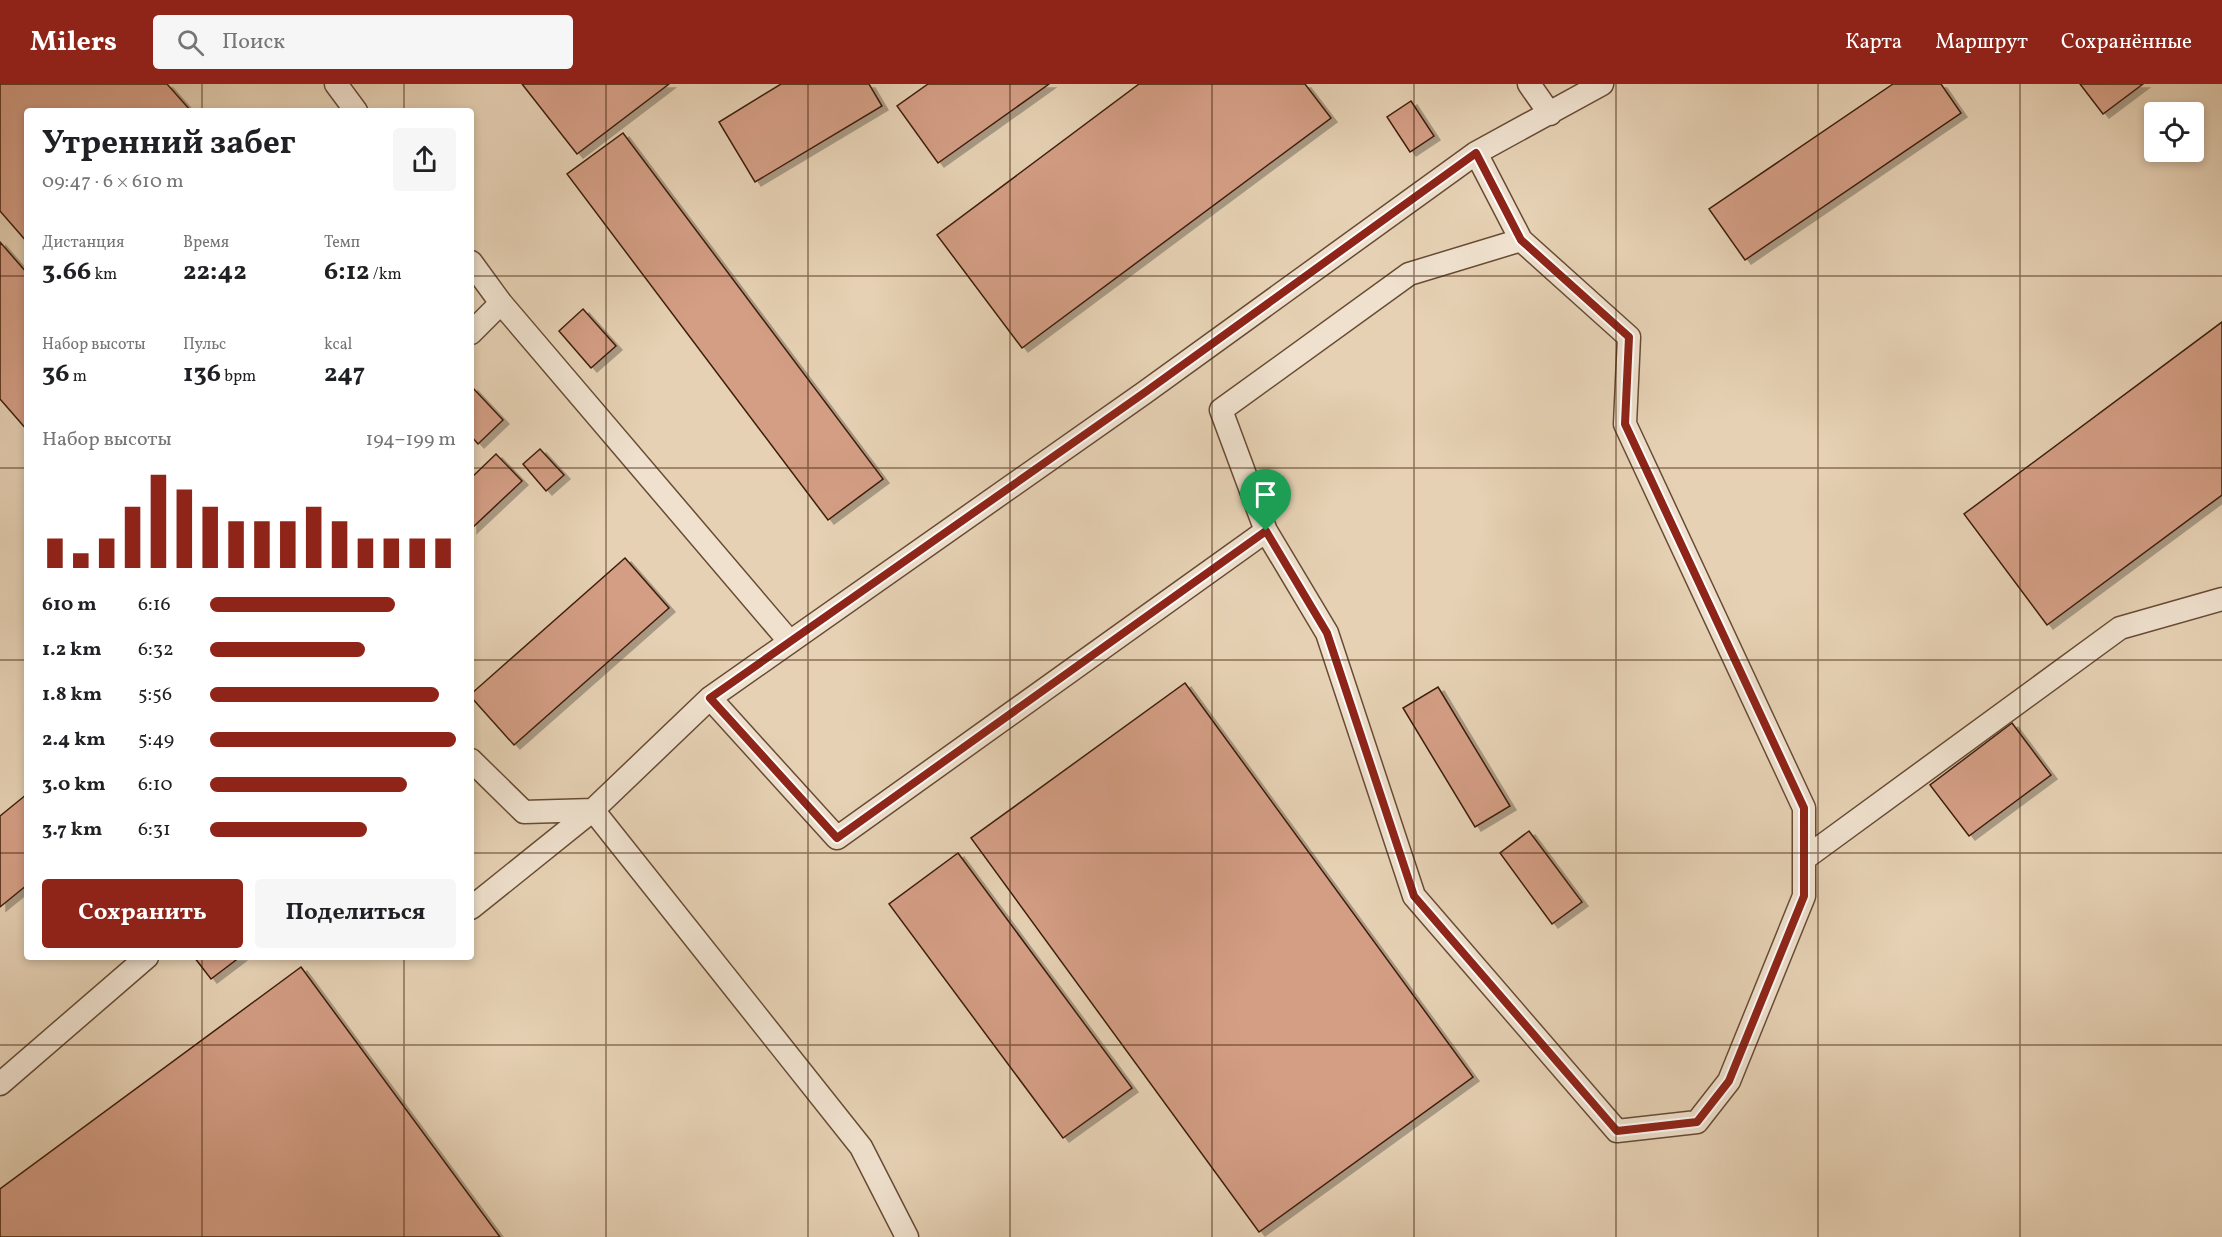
<!DOCTYPE html>
<html lang="ru">
<head>
<meta charset="utf-8">
<style>
	body { margin:0; font-family:Vollkorn,serif; background:#f6f6f6; color:#202124; height:100vh; display:flex; flex-direction:column; font-size:22px; white-space:nowrap }
	* { box-sizing:border-box; margin:0 }
	p { font-size:20px; color:#757577 }
	.icon { flex:none; width:33px; height:33px; fill:none; stroke:currentColor; stroke-width:2; stroke-linecap:round; stroke-linejoin:round }
	.map { position:relative; flex:1; overflow:hidden }
	.sheet { position:absolute; left:24px; top:24px; width:450px; height:852px; display:flex; flex-direction:column; background:#fff; border-radius:6px; box-shadow:0 3px 9px #0003 }
	.sheet>* { flex:none }
	.buttons { position:absolute; left:2144px; top:18px; display:grid; gap:12px }
	.buttons a { display:grid; place-items:center; width:60px; height:60px; border-radius:6px; background:#fff; box-shadow:0 3px 9px #0003; font-size:30px }
	.pin { position:absolute; display:grid; place-items:center; width:51px; height:51px; color:#fff; margin:-62px -26px; border-radius:50% 50% 50% 0; rotate:-45deg; box-shadow:0 0 6px #0007 }
	.pin .icon { rotate:45deg }
	.round { display:grid; place-items:center; flex:none; width:63px; height:63px; border-radius:6px; background:#f6f6f6 }
	.overview { display:flex; align-items:center; justify-content:space-between; height:102px; padding:0 18px }
	h1 { font-size:33px; font-weight:700; line-height:45px }
	.figures { display:grid; grid-template-columns:repeat(3,1fr); gap:9px; height:102px; padding:6px 18px }
	.figures div { display:grid; align-content:center }
	.figures b { font-size:26px; font-weight:700 }
	.figures small { font-size:16px; font-weight:400 }
	.figures p { font-size:16px }
	.chart { height:168px; padding:12px 18px }
	.chart p { display:flex; justify-content:space-between }
	.chart svg { width:100%; height:108px; margin-top:6px; stroke:#8f2418; stroke-width:6 }
	.cta { display:flex; gap:12px; margin-top:auto; padding:12px 18px }
	.cta a { flex:1; height:69px; border-radius:6px; background:#8f2418; color:#fff; font-size:24px; font-weight:700; line-height:69px; text-align:center }
	.cta a+a { background:#f6f6f6; color:#202124 }
	ul { padding:0 18px; list-style:none; font-size:20px }
	li { display:grid; grid-template-columns:96px 72px 1fr; align-items:center; height:45px }
	li i { height:15px; border-radius:8px; background:#8f2418 }
	header { display:flex; align-items:center; gap:36px; box-sizing:border-box; height:84px; padding:0 30px; background:#8f2418; color:#fff }
	header strong { font-size:28px }
	nav { display:flex; gap:33px; margin-inline-start:auto; font-size:21px }
	.search { width:420px; height:54px; background:#f6f6f6; display:flex; align-items:center; gap:15px; box-sizing:border-box; padding:0 21px; border-radius:6px; color:#757577; font-size:22px }
	.map>svg:first-child { display:block }
</style>
</head>
<body>
<header>
<strong>Milers</strong>
<div class="search"><svg class="icon" aria-label="search" viewBox="0 0 24 24"><circle cx="10" cy="10" r="6"/><path d="M15 15l6 6"/></svg>Поиск</div>
<nav><a>Карта</a><a>Маршрут</a><a>Сохранённые</a></nav>
</header>
<div class="map">
<svg width="2222" height="1153" viewBox="0 0 2222 1153">
	<defs>
		<filter id="shadow"><feDropShadow dx="6" dy="4" stdDeviation="0" flood-color="#0004"/></filter>
	</defs>
	<rect width="100%" height="100%" fill="#e6d1b4"/>
	<filter id="stains"><feTurbulence type="fractalNoise" baseFrequency=".00333" numOctaves="4"/><feColorMatrix values="0 0 0 0 .2 0 0 0 0 .09 0 0 0 0 .02 0 0 0 .5 -.17"/></filter>
	<radialGradient id="worn" r=".72"><stop offset=".6" stop-color="#630" stop-opacity="0"/><stop offset="1" stop-color="#630" stop-opacity=".3"/></radialGradient>
	<!-- building -->
	<path fill="#d49e85" stroke="#3e1e0a" stroke-width="1.5" filter="url(#shadow)" d="M0,0h167l24,27h-164v131l-27,-31z
		M522,0h147l-92,70z
		M781,0h88l13,22 -127,76 -36,-60z
		M928,0h121l-111,79 -41,-57z
		M1139,0h166l26,34 -309,230 -85,-113z
		M1893,0h48l20,29 -216,147 -36,-51z
		M2080,0h63l-40,30z
		M1411,17l23,35 -24,16 -23,-35z
		M623,49l260,346 -55,41 -261,-346z
		M0,158l27,31v157l-27,-31z
		M583,225l33,37 -25,22 -32,-37z
		M2222,238v173l-175,130 -83,-111z
		M472,303l31,33 -25,24 -7,-8z
		M540,365l24,26 -18,16 -23,-27z
		M496,370l26,27 -51,48v-51z
		M625,474l44,50 -155,137 -43,-48v-3z
		M1185,599l288,394 -214,155 -288,-394z
		M1438,603l72,119 -35,21 -72,-119z
		M2012,639l39,52 -82,61 -39,-51z
		M27,710v91l-27,22v-91z
		M1529,747l53,71 -30,22 -52,-71z
		M958,769l174,235 -69,50 -174,-234z
		M194,873h46l-29,22z
		M301,883l199,270h-500v-48z"/>
	<g fill="none" stroke-linecap="round" stroke-linejoin="round">
		<!-- service casing -->
		<g stroke="#684b34" stroke-width="25">
			<path id="service" d="M336,0l20,27
				M1529,0l21,30
				M471,178l30,41 289,339
				M471,249l30,-30
				M1266,447l61,102 87,263 203,235 80,-9 32,-41 75,-185v-88l-179,-384 4,-87 -108,-97 -45,-87
				M710,614l127,140 429,-307 -45,-121 188,-136 112,-34
				M471,676l53,52 69,-2 268,337 46,90
				M1804,775l316,-231 102,-29
				M471,824l122,-98 117,-112 434,-305 332,-240 126,-69
				M0,1000l147,-127"/>
		</g>
		<!-- service -->
		<use href="#service" stroke="#efe1ce" stroke-width="22"/>
	</g>
	<g fill="none" stroke-linecap="round" stroke-linejoin="round">
		<!-- route casing -->
		<g stroke="#fff" stroke-width="12">
			<path id="route" d="M1476,69l45,87 108,97 -4,87 179,384v88l-75,185 -32,41 -80,9 -203,-235 -87,-263 -61,-102 -429,307 -127,-140 434,-305z"/>
		</g>
		<!-- route -->
		<use href="#route" stroke="#8f2418" stroke-width="8"/>
	</g>
	<!-- grid -->
	<path fill="none" stroke="#3e1e0a" stroke-width="1.5" stroke-opacity="0.55" d="M202,0v27M404,0v27M606,0v1153M808,0v1153M1010,0v1153M1212,0v1153M1414,0v1153M1616,0v1153M1818,0v1153M2020,0v1153M0,192h27M471,192h1751M0,384h27M471,384h1751M0,576h27M471,576h1751M0,769h27M471,769h1751M202,873v280M404,873v280M0,961h2222"/>
	<rect width="100%" height="100%" filter="url(#stains)"/>
	<rect width="100%" height="100%" fill="url(#worn)"/>
</svg>
<div class="buttons">
<a><svg class="icon" aria-label="locate" viewBox="0 0 24 24"><circle cx="12" cy="12" r="6"/><path d="M12 2v4M12 18v4M2 12h4M18 12h4"/></svg></a>
</div>
<div class="pin" style="left:1266px;top:447px;background:#1e9e55"><svg class="icon" aria-label="arrive" viewBox="0 0 24 24"><path d="M6 21V4h12l-3 4 3 4H6"/></svg></div>
<section class="sheet">
<div class="overview"><div><h1>Утренний забег</h1><p>09:47 · 6 × 610 m</p></div><a class="round"><svg class="icon" aria-label="share" viewBox="0 0 24 24"><path d="M12 15V3M7 8l5-5 5 5M5 13v7h14v-7"/></svg></a></div>
<div class="figures">
<div><p>Дистанция</p><b>3.66<small> km</small></b></div>
<div><p>Время</p><b>22:42</b></div>
<div><p>Темп</p><b>6:12<small> /km</small></b></div>
</div>
<div class="figures">
<div><p>Набор высоты</p><b>36<small> m</small></b></div>
<div><p>Пульс</p><b>136<small> bpm</small></b></div>
<div><p>kcal</p><b>247</b></div>
</div>
<div class="chart"><p><span>Набор высоты</span>194–199 m</p>
<svg viewBox="0 0 160 44" preserveAspectRatio="none"><path d="M5 44V32M15 44V38M25 44V32M35 44V19M45 44V6M55 44V12M65 44V19M75 44V25M85 44V25M95 44V25M105 44V19M115 44V25M125 44V32M135 44V32M145 44V32M155 44V32"/></svg>
</div>
<ul>
<li><b>610 m</b>6:16<i style="width:75%"></i></li>
<li><b>1.2 km</b>6:32<i style="width:63%"></i></li>
<li><b>1.8 km</b>5:56<i style="width:93%"></i></li>
<li><b>2.4 km</b>5:49<i style="width:100%"></i></li>
<li><b>3.0 km</b>6:10<i style="width:80%"></i></li>
<li><b>3.7 km</b>6:31<i style="width:64%"></i></li>
</ul>
<div class="cta"><a>Сохранить</a><a>Поделиться</a></div>
</section>
</div>
</body>
</html>
